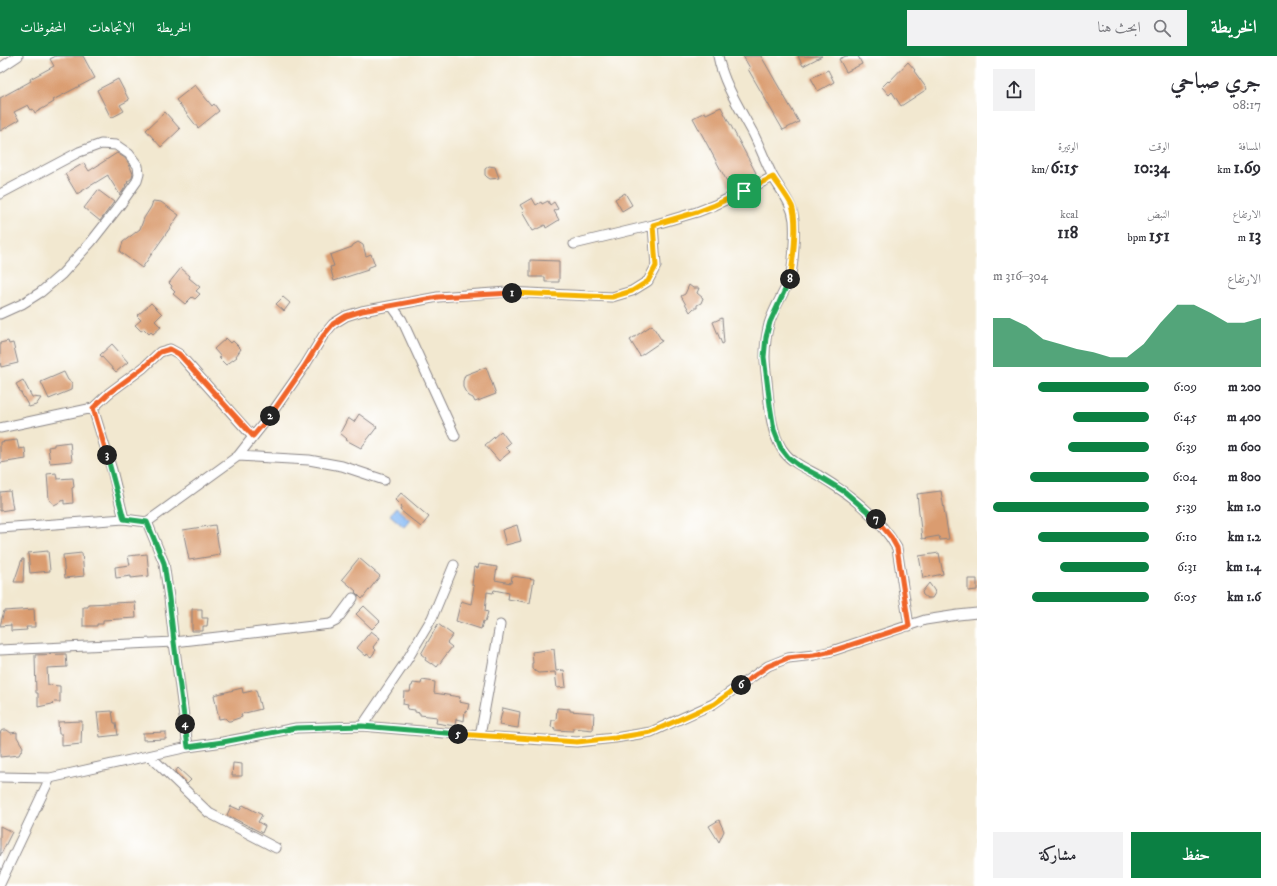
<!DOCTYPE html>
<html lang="ar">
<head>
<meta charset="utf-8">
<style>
	body { margin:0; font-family:"IM FELL DW Pica",Amiri,serif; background:#f2f2f3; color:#2b2b33; direction:rtl; height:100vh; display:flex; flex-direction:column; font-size:15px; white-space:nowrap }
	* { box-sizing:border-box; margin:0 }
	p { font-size:13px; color:#7c7c81 }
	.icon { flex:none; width:22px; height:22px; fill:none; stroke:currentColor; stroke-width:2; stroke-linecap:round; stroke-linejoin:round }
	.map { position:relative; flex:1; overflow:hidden; direction:ltr }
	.panel { display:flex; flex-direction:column; background:#fff; width:300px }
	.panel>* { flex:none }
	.pin { position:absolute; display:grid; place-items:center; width:34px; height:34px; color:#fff; margin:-17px; border-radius:8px; box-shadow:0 2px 6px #0006 }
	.km { position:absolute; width:20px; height:20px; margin:-10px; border-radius:50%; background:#222; color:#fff; font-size:11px; line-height:20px; text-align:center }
	.round { display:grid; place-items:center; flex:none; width:42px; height:42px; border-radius:0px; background:#f2f2f3 }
	.headline { display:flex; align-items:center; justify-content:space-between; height:68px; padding:0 16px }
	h1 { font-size:22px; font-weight:800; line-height:30px }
	.metrics { display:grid; grid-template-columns:repeat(3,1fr); gap:6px; height:68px; padding:4px 16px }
	.metrics div { display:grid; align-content:center }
	.metrics b { font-size:17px; font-weight:800 }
	.metrics small { font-size:11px; font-weight:400 }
	.metrics p { font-size:11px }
	.chart { height:112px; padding:8px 16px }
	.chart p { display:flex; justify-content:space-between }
	.chart svg { width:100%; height:72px; margin-top:4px; fill:#0b8043; opacity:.7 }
	.action { display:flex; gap:8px; margin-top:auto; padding:8px 16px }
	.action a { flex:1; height:46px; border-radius:0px; background:#0b8043; color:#fff; font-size:16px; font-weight:800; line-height:46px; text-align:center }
	.action a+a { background:#f2f2f3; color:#2b2b33 }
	ul { padding:0 16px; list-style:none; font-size:13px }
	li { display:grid; grid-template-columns:64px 48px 1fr; align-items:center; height:30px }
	li i { height:10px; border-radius:5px; background:#0b8043 }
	header { display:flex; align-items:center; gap:24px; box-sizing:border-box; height:56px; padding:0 20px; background:#0b8043; color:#fff }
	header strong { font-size:19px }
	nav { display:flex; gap:22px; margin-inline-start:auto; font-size:14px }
	.search { width:280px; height:36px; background:#f2f2f3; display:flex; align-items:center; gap:10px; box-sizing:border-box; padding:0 14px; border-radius:0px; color:#7c7c81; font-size:15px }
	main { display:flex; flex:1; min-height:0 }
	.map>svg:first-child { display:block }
</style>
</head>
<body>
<header>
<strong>الخريطة</strong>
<div class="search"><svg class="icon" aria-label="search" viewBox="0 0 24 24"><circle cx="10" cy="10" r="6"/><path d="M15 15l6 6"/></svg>ابحث هنا</div>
<nav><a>الخريطة</a><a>الاتجاهات</a><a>المحفوظات</a></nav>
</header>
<main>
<section class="panel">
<div class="headline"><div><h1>جري صباحي</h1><p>08:17</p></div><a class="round"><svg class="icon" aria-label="share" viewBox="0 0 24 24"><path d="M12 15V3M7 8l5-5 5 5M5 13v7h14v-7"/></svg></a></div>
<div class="metrics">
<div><p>المسافة</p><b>1.69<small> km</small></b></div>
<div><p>الوقت</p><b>10:34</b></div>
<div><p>الوتيرة</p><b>6:15<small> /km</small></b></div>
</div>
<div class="metrics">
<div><p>الارتفاع</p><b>13<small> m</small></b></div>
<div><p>النبض</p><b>151<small> bpm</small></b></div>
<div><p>kcal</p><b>118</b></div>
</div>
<div class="chart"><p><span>الارتفاع</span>304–316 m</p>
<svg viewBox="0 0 160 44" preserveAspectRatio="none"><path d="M0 44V14L10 14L20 19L30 27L40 30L50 33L60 35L70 38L80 38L90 30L100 17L110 6L120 6L130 11L140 17L150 17L160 14V44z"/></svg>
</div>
<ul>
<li><b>200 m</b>6:09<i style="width:71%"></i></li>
<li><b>400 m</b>6:45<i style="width:49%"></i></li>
<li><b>600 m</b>6:39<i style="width:52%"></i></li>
<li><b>800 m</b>6:04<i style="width:76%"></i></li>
<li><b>1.0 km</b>5:39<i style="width:100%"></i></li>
<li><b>1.2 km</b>6:10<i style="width:71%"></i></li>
<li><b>1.4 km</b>6:31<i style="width:57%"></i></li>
<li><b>1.6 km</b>6:05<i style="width:75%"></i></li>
</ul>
<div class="action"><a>حفظ</a><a>مشاركة</a></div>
</section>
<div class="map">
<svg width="977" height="830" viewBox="0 0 977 830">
	<rect width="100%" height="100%" fill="#fff"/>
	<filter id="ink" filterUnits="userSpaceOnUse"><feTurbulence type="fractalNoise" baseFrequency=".025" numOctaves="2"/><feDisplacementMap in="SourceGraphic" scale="8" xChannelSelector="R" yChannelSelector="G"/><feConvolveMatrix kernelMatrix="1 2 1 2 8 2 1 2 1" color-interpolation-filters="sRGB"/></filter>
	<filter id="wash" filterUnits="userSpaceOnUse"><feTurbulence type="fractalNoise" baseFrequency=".012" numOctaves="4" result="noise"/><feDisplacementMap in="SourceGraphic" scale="16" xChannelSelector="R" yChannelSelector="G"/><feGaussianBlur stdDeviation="0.9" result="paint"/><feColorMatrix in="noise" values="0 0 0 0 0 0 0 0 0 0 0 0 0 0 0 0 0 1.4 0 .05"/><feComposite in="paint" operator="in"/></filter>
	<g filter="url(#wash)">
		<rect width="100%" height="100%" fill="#f2e8d0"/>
		<!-- water -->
		<path fill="#87baf4" stroke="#546e98" d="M396,452l14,12 -6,7 -14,-12z"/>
		<g id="blocks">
			<!-- building -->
			<path fill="#da9c70" d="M56,0h27l12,22 -42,22 1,2 -19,11 -2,-4 -2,1 -3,-5 -14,7 5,8 -19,11v-33l31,-17 -1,-2 24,-13 -4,-7z
				M743,0h18l38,66 -16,8 -35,-61 2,-1z
				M798,0h24l-19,10z
				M846,0h12l4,8 -16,8 -7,-13z
				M908,6l7,8 -1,1 13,18 -26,17 -9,-14 -3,3 -7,-8 6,-6 1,1z
				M828,14l6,12 -16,9 -7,-13z
				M118,23l11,21 -9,5 4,6 -13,7 -14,-28z
				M195,29l17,21 2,-2 5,7 -21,17 -22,-28z
				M721,51l35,66 -26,14 -37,-69 12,-6 1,2z
				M165,56l15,17 -19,18 -15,-17z
				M117,97l8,5 4,6 4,10 -1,4 -5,4 1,1 -3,2 1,1 -6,9 -12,-19v-1l-31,19 -12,-20 19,-11 5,8z
				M489,110l6,1 4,11 -9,1 -3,-2 -2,-2v-6z
				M98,134l16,12 -14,19 -16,-13z
				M625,137l7,12 -10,6 -7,-12z
				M532,142l4,7 5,-3 1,2 6,-3 2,4 4,-3 4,7 -4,2 5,9 -13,8 -1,-3 -12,6 -11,-19 2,-1 -4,-6z
				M153,145l8,1 18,13 -37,53 -22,-16 1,-4 2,-6 17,-13 4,-11 7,-11z
				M358,186l5,3 3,11 5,-2 4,11 -8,3 1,2 -34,11 -4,-14 4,-1 -4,-11 22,-8 1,-2z
				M530,204l29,1v21h-14v-5h-15z
				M181,212l9,8 -1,2 11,9 -4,4 4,3 -5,5 -3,-2 -7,7 -12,-10 2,-2 -4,-4 1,-2 -3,-3z
				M689,229l4,3h6l-2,5 6,5 -2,5 -4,2v3h-3l-4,4 -9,-16 4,-2z
				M283,241l7,6 -6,8 -8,-7z
				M151,247l11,11 -7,7 6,6 -8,7 -2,-2 -2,2 -5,-5 -3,2 -6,-6 6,-5 -4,-4z
				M722,262l2,25 -2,1 -9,-22z
				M652,269l10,16 -22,15 -10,-16z
				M226,282l5,5 2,-2 8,8 -5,7 1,1 -11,8 -7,-7 2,-1 -7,-8z
				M8,285l1,3 4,-1 5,20 -17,4 -1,-5v-19z
				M112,288l16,18 -12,10 -16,-17z
				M486,311l10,27 -21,8 -2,-4 -4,-2 -4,-5 -2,-4v-6l2,-6z
				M64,316l4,8 4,3 -1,7 -22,9 -8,-17z
				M23,324l9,17 9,1 -5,7 -7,2 -13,-23z
				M359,358l18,13 -16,21 -15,-8 1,-1 -7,-6 8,-15 6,4z
				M501,375l9,12 -5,4 5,5 -11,9 -14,-16z
				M17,384l2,9 6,-1 1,11 -26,4v-21z
				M70,386l2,19 -22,2 -2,-16 6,-1v-2z
				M56,417l1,6 16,-1 1,9 -2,1 1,15 -9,1v-4l-10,5 -5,-6 -2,-25z
				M10,435l3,18 -13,2v-19z
				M941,435l8,48 -9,1 -1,-4 -17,3 -5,-45z
				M401,437l28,24 -8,10 -21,-17 2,-3 -7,-7z
				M215,469l5,30 -31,5 -6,-30z
				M517,469l4,16 -15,4 -4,-15z
				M48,495l2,20 -20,2 -2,-20z
				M82,497l2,23 -19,2 -2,-23z
				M939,497l4,21 -20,4 -4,-22z
				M147,498l2,22 -18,2v-2l-15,2 -1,-11 15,-2 -2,-9z
				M359,502l21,18 -18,23 -7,-7 1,-1 -14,-12z
				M22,503h2l-1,23h-9z
				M479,508l18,3 -2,13 16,3 1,-7 22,3 -4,24 -22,-4 1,-6 -15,-3 -1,3 -6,-1 -2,19 3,1 -3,10 -2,-1 -2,8 -25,-8 5,-20 10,3 3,-18 -2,-1 2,-18 4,1z
				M968,523h9v11l-9,1z
				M929,527l5,7 1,3 -3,5h-5l-4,-3 -1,-3z
				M135,546l1,16 -33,2v4h-6v2h-14v-19h5v-3z
				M364,550l16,15 -8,8 -16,-15z
				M34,553l1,18h-9l1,3 -16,1v-6l-11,1 4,-15z
				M192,553h10v9h6l-1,8h-4v5h-11z
				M438,568l15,11 -6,8 5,4 -15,20 -5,-4 -1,1 -6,-4 1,-2 -5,-4z
				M371,575l9,7 -7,9 3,3 -5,7 -4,-3 -1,2 -9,-8z
				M554,593l2,22 8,-1 2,17 -9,1 -2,-16 -17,1 -6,-4v-6h1l-1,-11z
				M66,598l1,13 -20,1 1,17 12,1v16h-6l-2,2 -14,3v-14h-2l-1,-38z
				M422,624l13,2 -1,11 26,4 -1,5 10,2 -2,8 -2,-1 -1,10 -8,-2 -1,7 -19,-3 1,-6 -17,-2v-2l-5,-1v-2l-8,-1 1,-4 -5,-1 1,-12h6l1,-6h1l1,-3 8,1z
				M242,632l1,5 13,-3 5,19 -20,5 1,3 -12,4h-2l-3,-3 -6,1 -5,-24z
				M503,652l17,4 -2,16 -19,-3z
				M557,652l13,1v2l24,2 -1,17 -20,-2v3l-19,-1 1,-2 -4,-1 1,-7h4z
				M112,655l2,12h2l2,12 -18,2 -3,-25z
				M82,665l-1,23 -19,2v-12h-3l-1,-12z
				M3,674h4l4,3 6,-1v5l6,10 -4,8 -19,2v-23l1,-3z
				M166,676v7l-23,1v-7z
				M233,707l9,1v12h-10z
				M178,712l13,12 -4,4 -12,-12z
				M243,749l19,10 -4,7 7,4 -3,7 -35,-18 4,-9 9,4z
				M719,764l5,11 -5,11 -10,-16z
				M0,770l12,6 -12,24z"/>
		</g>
	</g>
	<g filter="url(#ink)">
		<use href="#blocks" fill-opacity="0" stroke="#8a8586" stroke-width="1"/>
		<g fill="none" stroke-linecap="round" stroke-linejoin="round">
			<!-- street casing -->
			<g stroke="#8a8586" stroke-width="11">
				<path id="street" d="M718,0c5,27 22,53 35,77 7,14 13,30 20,44 8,14 19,26 21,43 1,13 0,51 -6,63 -6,13 -15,27 -19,41 -3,11 -4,22 -4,33 0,8 1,16 2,24 2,21 3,50 15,68 8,13 23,19 36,26 31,19 61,41 79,73l12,78
					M0,12l18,-12
					M0,138l79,-42 22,-8 15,1 13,9 9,12 1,8 -2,7 -17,24 -29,37 -29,32 -21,18 -19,12 -22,10
					M574,188l79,-19
					M392,250l10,14 53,116
					M93,352l16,-15 34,-25 17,-16 10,-3 9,5 74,83
					M0,372l93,-20 19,62 12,49
					M238,400l33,-42 33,-47 19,-31 10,-12 13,-8 16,-5 76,-14 69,-5 105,5 20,-6 16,-10 8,-15 -3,-41 44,-13 18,-7 58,-28
					M147,466l17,41 5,35 5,44 14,105
					M0,472l124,-9 23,3 91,-66 71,4 33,6 42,14
					M0,594l174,-8 156,-18 6,-3 17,-23
					M362,670l118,10 97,6 38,-4 36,-6 62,-28 55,-38 20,-8 26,-3 18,-4 93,-31 33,-5 19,-2
					M480,680l20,-111
					M150,700l59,57 67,35
					M0,721l50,1 -50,106
					M50,722l138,-31 35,-5 73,-14 66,-2 45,-66 25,-42 22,-53"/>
			</g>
			<!-- street -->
			<use href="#street" stroke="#fff" stroke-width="9"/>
		</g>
	</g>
	<g fill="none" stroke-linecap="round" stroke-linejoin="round" filter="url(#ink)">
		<!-- split-1 casing -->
		<g stroke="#fff" stroke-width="8">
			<path id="split-1" d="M512,237l100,4 20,-6 16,-10 8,-15 -3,-41 44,-13 18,-7 29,-14"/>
		</g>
		<!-- split-2 casing -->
		<g stroke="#fff" stroke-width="8">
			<path id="split-2" d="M270,360l34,-49 19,-31 10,-12 13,-8 16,-5 76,-14 74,-4"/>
		</g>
		<!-- split-3 casing -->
		<g stroke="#fff" stroke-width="8">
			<path id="split-3" d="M107,399l-14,-47 16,-15 34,-25 17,-16 10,-3 9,5 74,82 17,-20"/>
		</g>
		<!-- split-4 casing -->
		<g stroke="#fff" stroke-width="8">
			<path id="split-4" d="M107,399l17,64 23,3 17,41 5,35 5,44 11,82"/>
		</g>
		<!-- split-5 casing -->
		<g stroke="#fff" stroke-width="8">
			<path id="split-5" d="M185,668l3,23 35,-5 73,-14 66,-2 96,8"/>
		</g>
		<!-- split-6 casing -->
		<g stroke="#fff" stroke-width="8">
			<path id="split-6" d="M458,678l119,8 38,-4 36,-6 63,-28 27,-19"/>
		</g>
		<!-- split-7 casing -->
		<g stroke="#fff" stroke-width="8">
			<path id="split-7" d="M741,629l27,-19 20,-8 26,-3 18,-4 77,-25 -12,-78 -6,-11 -15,-18"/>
		</g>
		<!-- split-8 casing -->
		<g stroke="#fff" stroke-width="8">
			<path id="split-8" d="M790,223l-20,43 -4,15 -2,20 6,48 4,25 7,18 7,9 10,8 19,10 28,17 31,27"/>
		</g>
		<!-- split-9 casing -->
		<g stroke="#fff" stroke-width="8">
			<path id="split-9" d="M744,135l29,-14c6,9 14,19 19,29 6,15 1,57 -2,73"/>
		</g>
		<!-- split-1 -->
		<use href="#split-1" stroke="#f5b400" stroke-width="5"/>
		<!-- split-2 -->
		<use href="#split-2" stroke="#f0652b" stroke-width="5"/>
		<!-- split-3 -->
		<use href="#split-3" stroke="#f0652b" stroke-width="5"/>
		<!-- split-4 -->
		<use href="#split-4" stroke="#22a559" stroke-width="5"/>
		<!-- split-5 -->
		<use href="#split-5" stroke="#22a559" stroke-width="5"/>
		<!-- split-6 -->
		<use href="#split-6" stroke="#f5b400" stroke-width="5"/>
		<!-- split-7 -->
		<use href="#split-7" stroke="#f0652b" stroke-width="5"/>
		<!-- split-8 -->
		<use href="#split-8" stroke="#22a559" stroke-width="5"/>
		<!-- split-9 -->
		<use href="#split-9" stroke="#f5b400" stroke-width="5"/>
	</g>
</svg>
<div class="pin" style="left:744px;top:135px;background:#1e9e55"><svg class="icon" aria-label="arrive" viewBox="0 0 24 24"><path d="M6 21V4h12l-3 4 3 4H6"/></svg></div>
<b class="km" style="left:512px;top:237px">1</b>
<b class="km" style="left:270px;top:360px">2</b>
<b class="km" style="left:107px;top:399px">3</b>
<b class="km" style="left:185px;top:668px">4</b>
<b class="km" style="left:458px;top:678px">5</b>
<b class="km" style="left:741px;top:629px">6</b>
<b class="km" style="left:876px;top:463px">7</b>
<b class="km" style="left:790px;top:223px">8</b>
</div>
</main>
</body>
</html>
